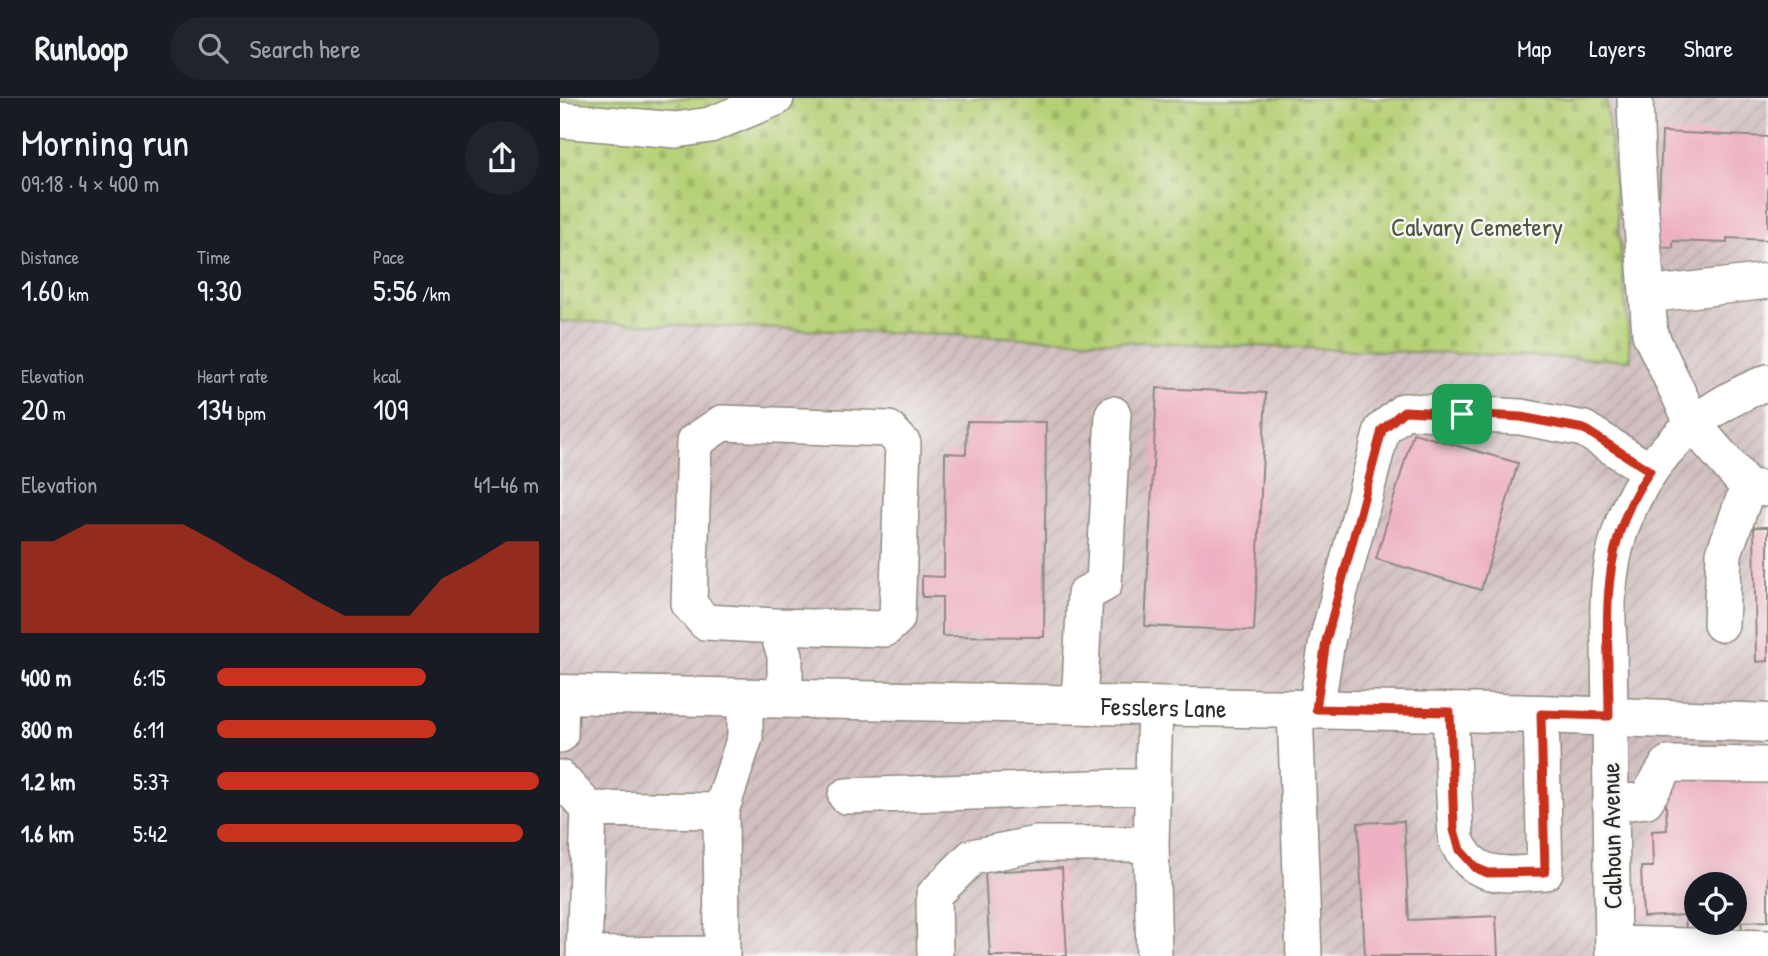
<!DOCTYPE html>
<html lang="en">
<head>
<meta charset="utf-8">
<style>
	body { margin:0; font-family:"Patrick Hand",sans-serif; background:#20242c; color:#f1f3f6; height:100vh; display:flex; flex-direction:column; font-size:26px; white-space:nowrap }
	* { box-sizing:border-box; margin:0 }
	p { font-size:23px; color:#9ea1a6 }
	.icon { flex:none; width:38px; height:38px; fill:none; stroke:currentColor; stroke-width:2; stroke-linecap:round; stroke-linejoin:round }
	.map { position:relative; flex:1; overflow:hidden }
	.panel { display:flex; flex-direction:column; background:#171b24; width:560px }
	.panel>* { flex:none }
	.fabs { position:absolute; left:1124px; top:774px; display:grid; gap:14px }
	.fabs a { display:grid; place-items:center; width:63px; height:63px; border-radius:50%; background:#171b24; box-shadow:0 4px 18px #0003; font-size:35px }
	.pin { position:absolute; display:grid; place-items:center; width:60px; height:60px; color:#fff; margin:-30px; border-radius:14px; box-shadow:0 4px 10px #0006 }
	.round { display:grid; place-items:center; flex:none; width:74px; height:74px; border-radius:37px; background:#20242c }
	.head { display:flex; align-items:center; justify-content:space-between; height:119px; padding:0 21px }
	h1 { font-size:38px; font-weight:600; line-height:52px }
	.stats { display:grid; grid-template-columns:repeat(3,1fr); gap:10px; height:119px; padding:7px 21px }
	.stats div { display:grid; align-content:center }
	.stats b { font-size:30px; font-weight:600 }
	.stats small { font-size:19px; font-weight:400 }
	.stats p { font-size:19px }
	.chart { height:196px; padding:14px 21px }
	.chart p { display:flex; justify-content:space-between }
	.chart svg { width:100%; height:126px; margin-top:7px; fill:#c8321e; opacity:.7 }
	ul { padding:0 21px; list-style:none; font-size:23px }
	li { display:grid; grid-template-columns:112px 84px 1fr; align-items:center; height:52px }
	li i { height:18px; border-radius:9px; background:#c8321e }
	header { display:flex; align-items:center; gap:42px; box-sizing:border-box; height:98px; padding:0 35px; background:#171b24; border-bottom:2px solid #363941 }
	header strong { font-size:33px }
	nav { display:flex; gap:38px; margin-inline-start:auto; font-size:24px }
	.search { width:490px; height:63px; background:#20242c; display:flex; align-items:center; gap:18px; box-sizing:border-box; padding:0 24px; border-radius:38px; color:#9ea1a6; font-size:26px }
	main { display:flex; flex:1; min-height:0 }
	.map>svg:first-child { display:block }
</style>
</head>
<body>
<header>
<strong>Runloop</strong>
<div class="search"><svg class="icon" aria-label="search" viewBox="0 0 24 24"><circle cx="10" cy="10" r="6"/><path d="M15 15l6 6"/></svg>Search here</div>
<nav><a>Map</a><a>Layers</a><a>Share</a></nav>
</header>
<main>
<section class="panel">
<div class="head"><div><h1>Morning run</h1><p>09:18 · 4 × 400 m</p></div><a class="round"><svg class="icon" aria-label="share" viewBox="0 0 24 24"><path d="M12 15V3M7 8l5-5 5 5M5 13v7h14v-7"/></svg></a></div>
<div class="stats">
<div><p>Distance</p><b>1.60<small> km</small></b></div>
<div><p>Time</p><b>9:30</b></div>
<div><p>Pace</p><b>5:56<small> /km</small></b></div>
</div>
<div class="stats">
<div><p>Elevation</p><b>20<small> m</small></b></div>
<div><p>Heart rate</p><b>134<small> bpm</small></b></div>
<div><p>kcal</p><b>109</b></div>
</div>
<div class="chart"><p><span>Elevation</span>41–46 m</p>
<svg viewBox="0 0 160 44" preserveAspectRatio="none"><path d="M0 44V12L10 12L20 6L30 6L40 6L50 6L60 12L70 19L80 25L90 32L100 38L110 38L120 38L130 25L140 19L150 12L160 12V44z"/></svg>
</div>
<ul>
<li><b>400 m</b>6:15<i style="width:65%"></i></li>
<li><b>800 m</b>6:11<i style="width:68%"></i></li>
<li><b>1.2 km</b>5:37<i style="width:100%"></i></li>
<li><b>1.6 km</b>5:42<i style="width:95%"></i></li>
</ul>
</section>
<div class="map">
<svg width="1208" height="858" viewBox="0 0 1208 858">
	<defs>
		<pattern id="industrial-furrows" width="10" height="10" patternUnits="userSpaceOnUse" patternTransform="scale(1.75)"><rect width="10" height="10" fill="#d2bfc0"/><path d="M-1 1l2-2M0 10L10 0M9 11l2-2" fill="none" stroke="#b4a4a5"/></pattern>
		<pattern id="cemetery-stones" width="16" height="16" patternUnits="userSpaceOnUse" patternTransform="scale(1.75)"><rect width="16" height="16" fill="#b5d075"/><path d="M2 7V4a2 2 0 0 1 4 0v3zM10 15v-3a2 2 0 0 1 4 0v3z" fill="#9cb365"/></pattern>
	</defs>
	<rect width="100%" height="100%" fill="#f6f6f2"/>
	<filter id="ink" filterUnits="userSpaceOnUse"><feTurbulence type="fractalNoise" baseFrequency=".0143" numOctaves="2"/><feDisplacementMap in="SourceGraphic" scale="14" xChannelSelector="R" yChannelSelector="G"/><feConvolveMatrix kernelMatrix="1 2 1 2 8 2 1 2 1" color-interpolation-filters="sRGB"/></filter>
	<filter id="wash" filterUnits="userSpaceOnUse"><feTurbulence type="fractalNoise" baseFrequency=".00686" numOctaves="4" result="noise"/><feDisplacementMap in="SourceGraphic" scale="28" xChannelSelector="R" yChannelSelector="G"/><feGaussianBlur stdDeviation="1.57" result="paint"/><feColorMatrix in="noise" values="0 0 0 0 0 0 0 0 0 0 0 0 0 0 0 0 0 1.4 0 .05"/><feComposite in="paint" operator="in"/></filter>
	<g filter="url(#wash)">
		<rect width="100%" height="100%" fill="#f3e9d6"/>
		<!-- industrial -->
		<path fill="url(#industrial-furrows)" fill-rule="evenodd" d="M1046,0h162v858h-1208v-635l1071,39zM1136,786h38v38h-38z"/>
		<!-- cemetery -->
		<path fill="url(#cemetery-stones)" stroke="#707e50" stroke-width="2" d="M0,0h1046l25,262 -1071,-39z"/>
		<g id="blocks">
			<!-- building -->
			<path fill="#eeb0c2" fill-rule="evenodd" d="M1102,34l106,5v103l-41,-2v5l-54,-2v7l-16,-1z
				M597,290l109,5 -12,238 -109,-5z
				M407,323l79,1 -2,215 -102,-1v-39h-20v-21l22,1 1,-124 21,1z
				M853,335l105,30 -37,127 -105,-31z
				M1194,429h14v134l-12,1z
				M1208,680v143l-27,1 1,7 -56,2 -1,-16 -42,2 -2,-50h12l-1,-36 15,-1 -2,-48zM1136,786h38v38h-38z
				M844,723l5,99 87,-4 2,40h-133l-7,-133z
				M502,770l5,88h-77l-5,-84z"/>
		</g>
	</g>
	<g filter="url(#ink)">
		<use href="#blocks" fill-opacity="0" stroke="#8f8a80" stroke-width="2"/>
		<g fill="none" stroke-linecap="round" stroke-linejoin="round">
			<!-- minor casing -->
			<g stroke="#8f8a80" stroke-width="38">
				<path id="minor" d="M1075,0l2,59 13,177 43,90 55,63 20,2
					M0,22l116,10 34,-5 66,-27
					M1087,197l121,-14
					M1161,526l3,-71 24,-66
					M215,528l110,3 12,-11 6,-174 -14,-15 -167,-6 -28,19 -5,162 16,18 70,4 10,29v43
					M519,606l6,-110 19,-10 9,-170
					M735,611l9,247
					M756,611l11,-68 55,-211 22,-19 117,6 63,12 66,42
					M890,614l6,127c17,43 50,35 89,33l-4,-158
					M0,637l1,-41
					M0,680l29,31 -5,147
					M286,698l307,-10
					M1050,706l36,-4 22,-36 100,1
					M29,711l132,2
					M1053,846l155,4
					M24,857l138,-1
					M162,858l-1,-145 24,-74v-40
					M375,858l-1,-61 38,-38 64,-13h115
					M594,858l-3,-112 4,-138
					M1053,858l-4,-315c-10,-121 46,-215 159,-259"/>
			</g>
			<!-- major casing -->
			<g stroke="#8f8a80" stroke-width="41">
				<g id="major">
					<path id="s1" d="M0,596l981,20 227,9"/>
				</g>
			</g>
			<!-- minor -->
			<use href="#minor" stroke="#fff" stroke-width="35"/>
			<!-- major -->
			<use href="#major" stroke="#fff" stroke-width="38"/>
		</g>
	</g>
	<g fill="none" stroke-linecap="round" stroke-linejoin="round" filter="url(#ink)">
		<!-- route casing -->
		<g stroke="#fff" stroke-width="14">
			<path id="route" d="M844,313l117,6 63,12 66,42c-55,78 -41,155 -41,245l-68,-2 4,158 -57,1 -12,-5 -16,-18 -6,-20 -4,-118 -134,-3 10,-68 56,-211z"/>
		</g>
		<!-- route -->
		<use href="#route" stroke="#c8321e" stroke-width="9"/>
	</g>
	<g text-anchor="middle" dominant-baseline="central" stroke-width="5" stroke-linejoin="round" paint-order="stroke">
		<!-- park labels -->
		<g font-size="26" fill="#4e543e" stroke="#f6f6f2">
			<text x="917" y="128">Calvary Cemetery</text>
		</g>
		<!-- street labels -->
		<g font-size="26" fill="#2b2b2b" stroke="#f6f6f2">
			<text stroke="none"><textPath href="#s1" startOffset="604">Fesslers Lane</textPath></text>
			<text transform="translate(1051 738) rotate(-91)">Calhoun Avenue</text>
		</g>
	</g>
</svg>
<div class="fabs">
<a><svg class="icon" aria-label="locate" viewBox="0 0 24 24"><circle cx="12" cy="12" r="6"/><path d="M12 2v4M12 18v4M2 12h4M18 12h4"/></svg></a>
</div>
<div class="pin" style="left:902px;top:316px;background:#1e9e55"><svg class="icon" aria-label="arrive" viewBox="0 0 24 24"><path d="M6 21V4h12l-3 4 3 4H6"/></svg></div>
</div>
</main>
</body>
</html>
